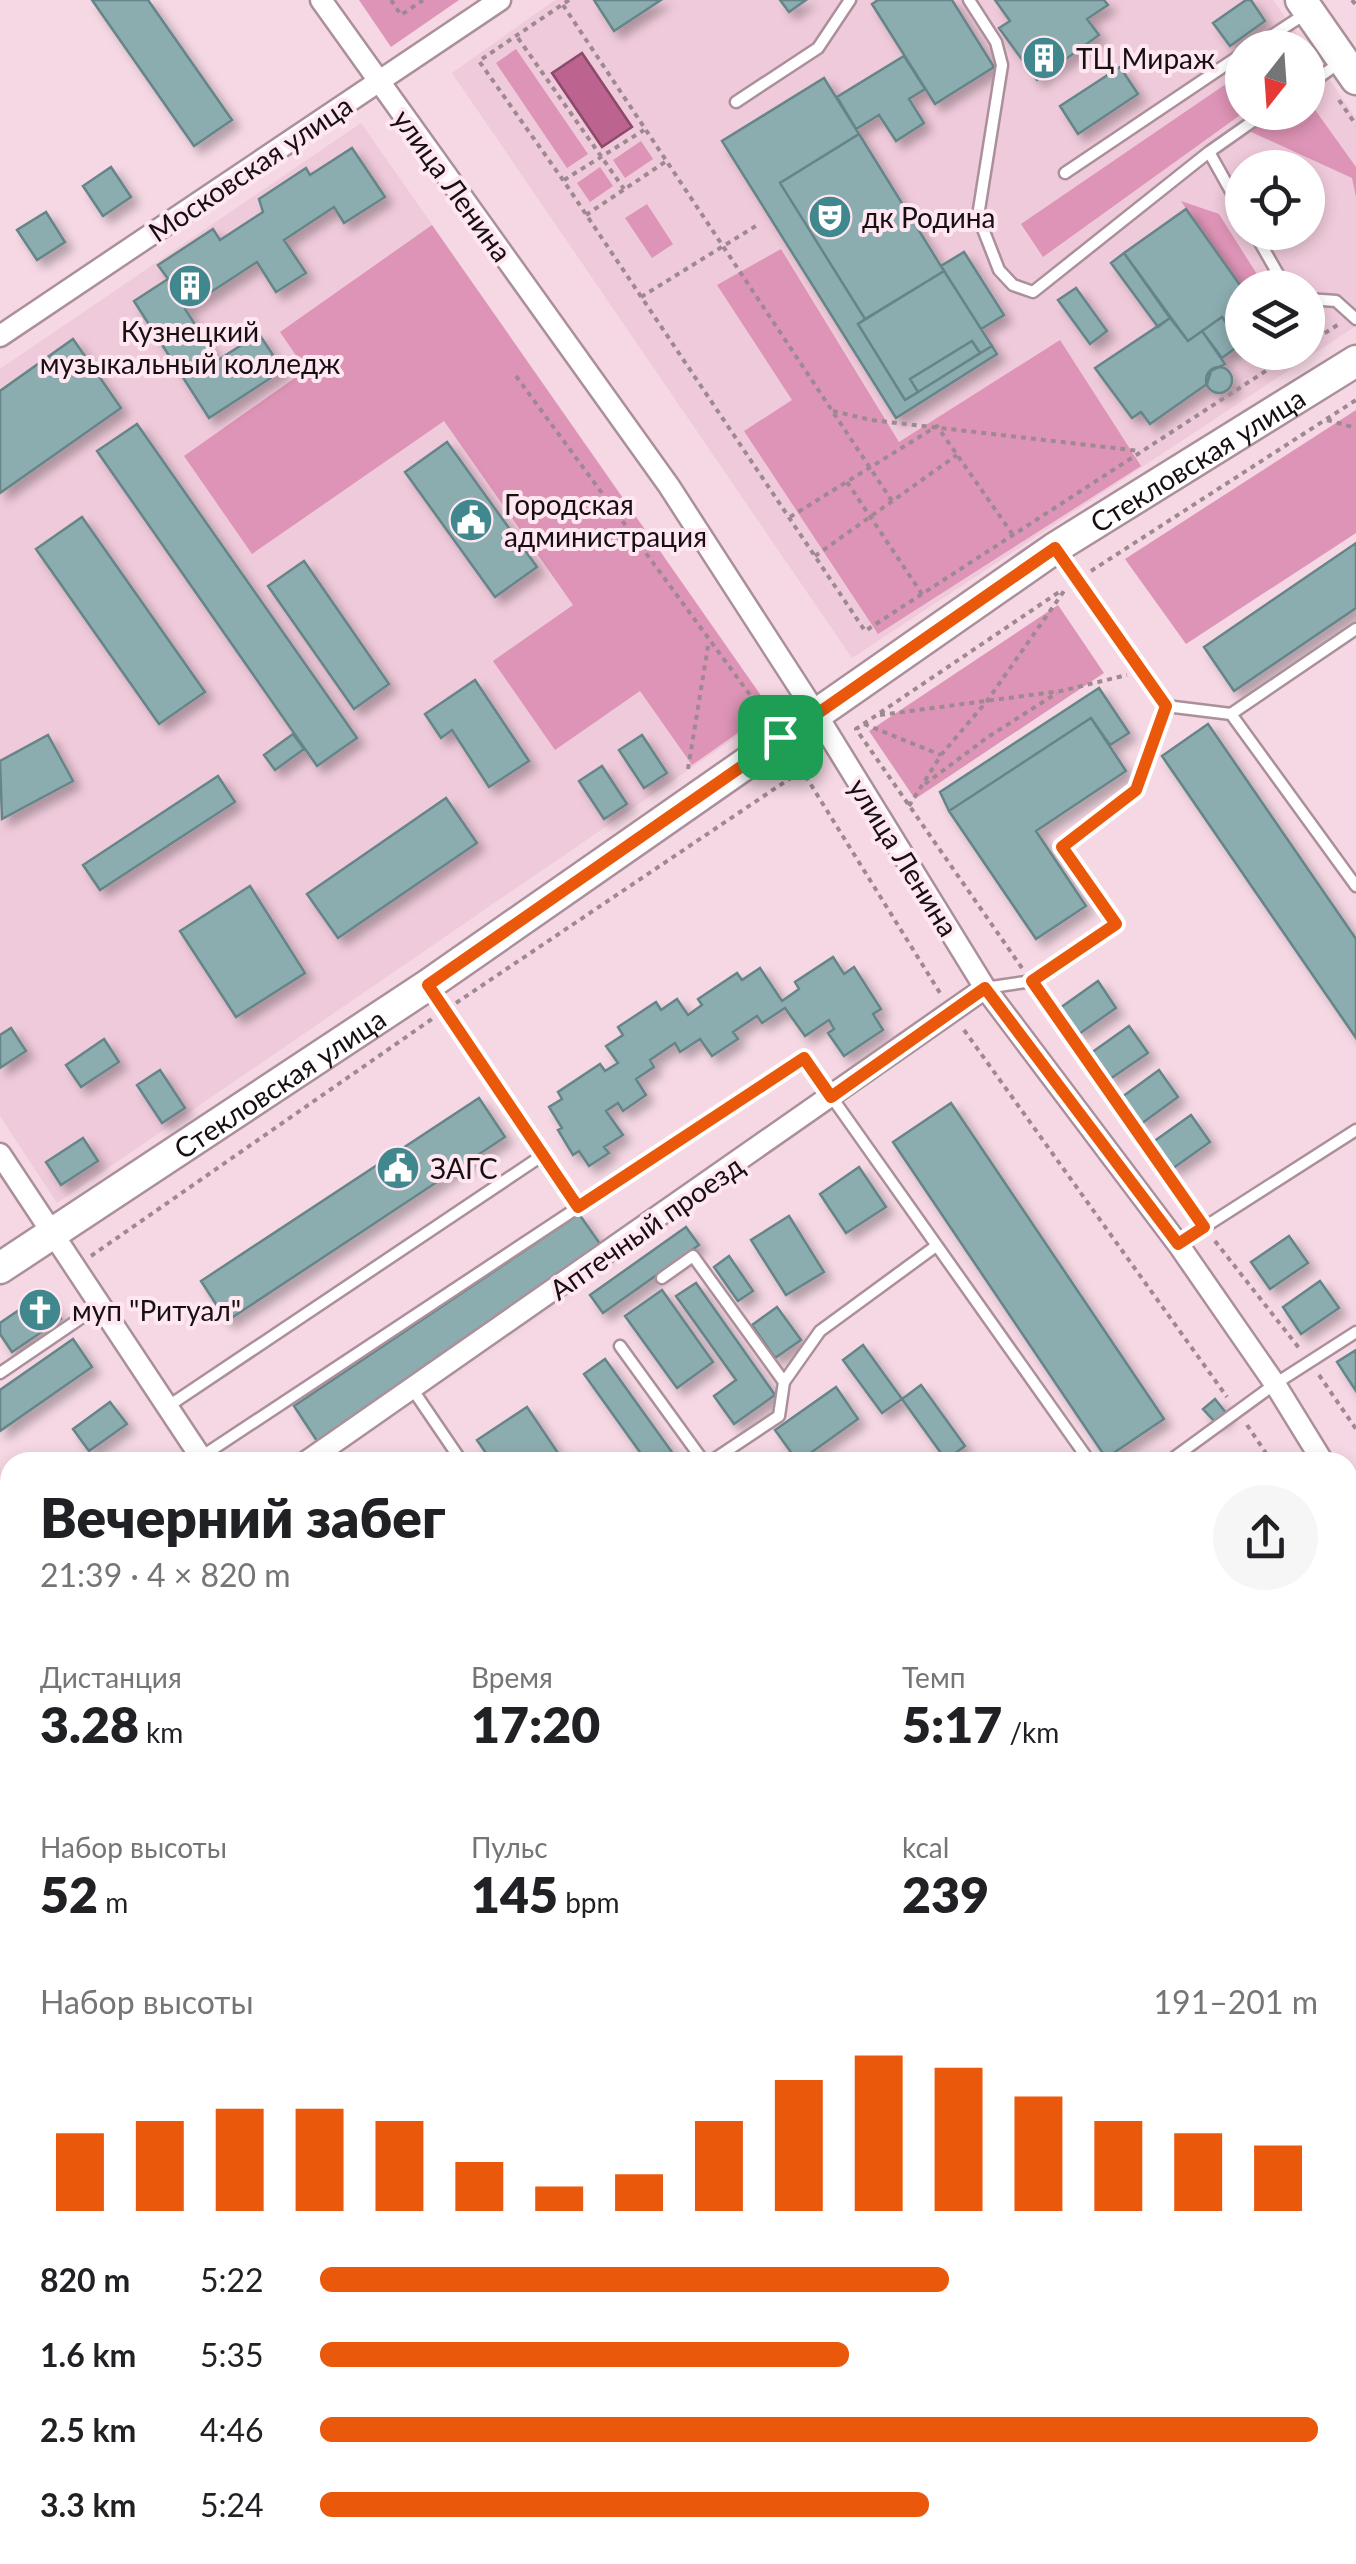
<!DOCTYPE html>
<html lang="ru">
<head>
<meta charset="utf-8">
<style>
	body { margin:0; font-family:Lato,sans-serif; background:#f6f6f6; color:#202124; height:100vh; display:flex; flex-direction:column; font-size:38px; white-space:nowrap }
	* { box-sizing:border-box; margin:0 }
	p { font-size:32px; color:#757577 }
	.icon { flex:none; width:55px; height:55px; fill:none; stroke:currentColor; stroke-width:2; stroke-linecap:round; stroke-linejoin:round }
	.map { position:relative; flex:1; overflow:hidden }
	.panel { position:absolute; left:0px; top:1452px; width:1358px; height:1112px; display:flex; flex-direction:column; background:#fff; border-radius:30px 30px 0 0; box-shadow:0 5px 15px #0003 }
	.panel>* { flex:none }
	.needle { width:65px; rotate:197deg }
	.fabs { position:absolute; left:1225px; top:30px; display:grid; gap:20px }
	.fabs a { display:grid; place-items:center; width:100px; height:100px; border-radius:50%; background:#fff; box-shadow:0 5px 15px #0003; font-size:50px }
	.pin { position:absolute; display:grid; place-items:center; width:85px; height:85px; color:#fff; margin:-42px; border-radius:20px; box-shadow:0 5px 15px #0006 }
	.round { display:grid; place-items:center; flex:none; width:105px; height:105px; border-radius:52px; background:#f6f6f6 }
	.summary { display:flex; align-items:center; justify-content:space-between; height:170px; padding:0 40px }
	h1 { font-size:55px; font-weight:800; line-height:75px }
	.figures { display:grid; grid-template-columns:repeat(3,1fr); gap:15px; height:170px; padding:10px 40px }
	.figures div { display:grid; align-content:center }
	.figures b { font-size:50px; font-weight:800 }
	.figures small { font-size:28px; font-weight:400 }
	.figures p { font-size:28px }
	.chart { height:280px; padding:20px 40px }
	.chart p { display:flex; justify-content:space-between }
	.chart svg { width:100%; height:180px; margin-top:10px; stroke:#ea580c; stroke-width:6 }
	ul { padding:0 40px; list-style:none; font-size:32px }
	li { display:grid; grid-template-columns:160px 120px 1fr; align-items:center; height:75px }
	li i { height:25px; border-radius:12px; background:#ea580c }
	.map>svg:first-child { display:block }
</style>
</head>
<body>
<div class="map">
<svg width="1356" height="2564" viewBox="0 0 1356 2564">
	<defs>
		<filter id="shadow"><feDropShadow dx="7" dy="7" stdDeviation="5" flood-color="#0004"/></filter>
	</defs>
	<rect width="100%" height="100%" fill="#f5d8e4"/>
	<!-- built -->
	<path fill="#efcada" fill-rule="evenodd" d="M555,0h718l33,47 -64,1v64h66v-63l48,69v208l-504,332 -400,-585zM1242,168h66v64h-66zM1242,288h66v64h-66z
		M361,123l412,589 -716,491 -57,-87v-747z"/>
	<!-- green -->
	<path fill="#de94b6" d="M359,0h100l-68,47z
		M516,49l72,105 -21,14 -71,-105z
		M1242,73l1,40 -200,144 -22,-33z
		M1308,100l48,67v30l-4,-19 -103,-47 29,-18 30,-1z
		M641,141l12,18 -28,19 -12,-18z
		M600,167l13,19 -23,16 -13,-19z
		M1181,201l38,13 46,73 -23,1v6z
		M647,204l26,40 -21,14 -27,-40z
		M432,225l339,485 -79,55 -52,-74 -85,59 -62,-89 80,-56 -129,-184 -192,133 -68,-98 122,-86 -26,-38z
		M781,249l118,193 161,-102 81,126 -263,168 -134,-203 48,-31 -75,-115z
		M1356,410v123l-170,111 -61,-85z
		M1058,605l46,68 -189,126 -46,-68z"/>
	<!-- water -->
	<path fill="#bc638f" stroke="#8b4a6a" stroke-width="2.5" d="M582,53l50,74 -30,20 -50,-74z"/>
	<!-- building -->
	<path fill="#8cadb0" stroke="#658588" stroke-width="2.5" filter="url(#shadow)" d="M92,0h56l84,120 -38,26z
		M594,0h67l-47,31z
		M780,0h26l-17,12z
		M878,0h74l42,67 -59,37 -63,-100z
		M995,0h109l4,5 -21,14 12,16 -62,45 -38,-52 11,-7z
		M1246,0h5l14,21 -35,25 -17,-23z
		M904,56l21,33 -16,10 15,24 -28,18 -17,-26 -23,14 -19,-32z
		M1120,67l18,27 -60,40 -18,-28z
		M824,78l35,56 -79,49 85,136 -7,5 47,76 87,-54 5,8 -101,64 -174,-277z
		M859,134l85,137 -79,48 -85,-136z
		M352,148l33,49 -41,26 -10,-16 -50,33 22,33 -30,19 -19,-30 -72,47 33,51 41,-26 24,36 -74,48 -75,-117 34,-22 -10,-14 55,-36 7,11 43,-28 -4,-13 47,-31 4,7z
		M111,167l20,30 -28,19 -20,-30z
		M1186,209l56,79v42l-7,5 -13,-18 -34,24 -64,-88z
		M46,212l19,30 -28,18 -20,-30z
		M964,252l40,63 -23,14 -40,-63z
		M1124,253l46,65 -12,9 -47,-64z
		M944,271l48,75 -12,7 -8,-12 -62,38 8,13 -13,8 -47,-76z
		M1076,288l31,43 -17,13 -32,-44z
		M1222,317l19,27 -19,14 -20,-27z
		M1170,318l18,23 14,-10 23,33 -14,7 -4,13 -57,40 -9,-12 -9,6 -37,-50z
		M73,339l48,69 -121,85v-102z
		M972,341l8,12 -62,39 -8,-13z
		M1206 380a13 13 0 1 1 26 0a13 13 0 1 1-26 0Z
		M137,424l220,314 -40,28 -220,-315z
		M447,442l90,125 -42,30 -90,-125z
		M82,517l123,175 -46,32 -123,-175z
		M1356,543v65l-122,83 -30,-44z
		M304,561l85,123 -35,25 -86,-123z
		M475,680l54,81 -40,26 -37,-57 -11,8 -16,-24z
		M1099,688l30,45 -19,12 -19,-27 -142,93 -9,-19z
		M1091,718l35,53 -90,60 50,75 -50,33 -87,-128z
		M1208,724l148,215v99l-194,-282z
		M293,734l11,15 -29,21 -11,-15z
		M48,735l25,46 -71,38 -2,-58z
		M642,735l25,38 -23,15 -25,-38z
		M602,766l25,38 -23,15 -25,-38z
		M218,776l17,26 -135,88 -17,-25z
		M446,798l31,45 -139,95 -31,-44z
		M250,886l55,87 -69,44 -56,-86z
		M833,957l11,17 10,-7 27,42 -8,5 10,16 -39,26 -16,-23 6,-4 -5,-9 -24,16 -20,-28 -23,15 -5,-7 -24,16 5,7 -26,17 -12,-17 -20,13 -5,-9 -25,17 4,7 -18,12 10,16 -23,16 -5,-8 -12,8 17,24 -19,12 5,6 -20,13 -10,-15 -6,4 -15,-25 4,-2 -13,-21 13,-8 -4,-7 42,-28 5,7 13,-8 -12,-17 17,-11 -5,-8 38,-25 5,8 16,-11 11,16 14,-10 -4,-6 39,-26 5,7 18,-12 22,33 17,-12 -4,-7z
		M1098,981l18,27 -37,26 -19,-26z
		M1129,1026l19,27 -38,26 -19,-26z
		M11,1028l15,23 -26,17v-33z
		M104,1039l15,23 -38,25 -15,-22z
		M160,1070l25,38 -23,15 -25,-38z
		M1159,1070l19,27 -37,27 -19,-27z
		M479,1098l26,39 -278,184 -26,-40z
		M951,1103l213,316 -58,39 -213,-316z
		M1191,1115l19,27 -38,27 -19,-27z
		M83,1138l15,23 -37,24 -15,-23z
		M859,1167l27,40 -40,26 -26,-39z
		M579,1214l26,37 -286,193 -25,-38z
		M789,1216l35,56 -38,23 -35,-55z
		M686,1227l13,18 -96,68 -13,-18z
		M1289,1236l19,27 -38,26 -19,-27z
		M729,1256l24,35 -15,10 -24,-34z
		M1320,1281l19,27 -38,26 -18,-27z
		M696,1283l79,112 -41,29 -20,-28 22,-16 -60,-84z
		M662,1290l51,72 -36,26 -52,-72z
		M44,1293l17,26 -49,33 -12,-18v-11z
		M777,1307l24,33 -26,18 -23,-33z
		M73,1339l19,28 -92,64v-41z
		M863,1345l39,54 -20,14 -39,-53z
		M1356,1350v41l-19,-29z
		M605,1359l74,103h-32l-63,-88z
		M921,1385l44,61 -19,14 -44,-61z
		M836,1387l22,32 -60,43 -23,-32z
		M1215,1399l12,15 -11,9 -13,-14z
		M110,1402l17,22 -38,27 -16,-22z
		M527,1407l37,55h-72l-15,-22z
		M1348,1746l8,13v23l-8,6z
		M1356,1998v40l-7,5 -1,-39z
		M1356,2170v36l-8,-12v-18z
		M0,2192l10,14v28l-10,7z
		M10,2252v33l-10,-14v-11z
		M1356,2340v40l-8,6v-40z
		M0,2443l10,14v25l-10,8z
		M1356,2519v40l-2,2 -6,-9v-27z
		M47,2555h47l6,9h-66z
		M202,2555h52l6,9h-56l-5,-7z
		M300,2555h26l-13,9h-7z
		M874,2555h11l6,9h-29z
		M1014,2555h36l4,5 -6,4h-46z
		M1204,2555h20l7,9h-39z"/>
	<g fill="none" stroke-linecap="round" stroke-linejoin="round">
		<!-- lane casing -->
		<g stroke="#ab909c" stroke-width="15">
			<path id="lane" d="M969,0l27,42 6,23 -24,151 21,54 14,15 20,7 176,-140 57,-40
				M1253,48l55,-36
				M1308,85l34,-24
				M736,102l82,-54 32,-48
				M1209,152l33,59
				M1065,173l177,-119
				M1254,232l32,56
				M1308,299l28,2 20,18
				M1356,629l-125,85 125,172
				M1166,706l65,8
				M985,988l47,-7 84,-57 -54,-77 74,-57 30,-84 -108,-153
				M431,989l148,218
				M1178,1244l178,-114
				M662,1278l31,-22 91,126
				M620,1346l84,116
				M0,1373l100,-68
				M413,1390l49,72
				M167,1407l376,-252
				M201,1457l603,-399 286,404
				M710,1462l69,-46 5,-34 36,-51 116,-85
				M1168,1462l107,-78 81,-52
				M0,1907l10,-6
				M0,1934l10,15"/>
		</g>
		<!-- street casing -->
		<g stroke="#ab909c" stroke-width="25">
			<path id="street" d="M321,0l348,486 146,226 170,276 193,256 97,140 48,78
				M0,336l500,-336
				M0,1154l204,308
				M306,1462l679,-474
				M1348,1503l8,14
				M1348,1639l8,-6
				M1348,2091l8,12
				M0,2348l10,14
				M1348,2455l8,13
				M0,2539l10,-6
				M145,2555l6,9
				M938,2555l7,9"/>
		</g>
		<!-- secondary casing -->
		<g stroke="#ab909c" stroke-width="35">
			<g id="secondary">
				<path d="M1301,0l55,79"/>
				<path id="s1" d="M0,1268l428,-283 627,-437 301,-187"/>
			</g>
		</g>
		<!-- path -->
		<path stroke="#9e8992" stroke-width="4" stroke-dasharray="5 5" stroke-linecap="butt" d="M391,0l10,15 22,-15
			M569,0l-90,61 84,119 302,451 430,-279
			M1352,0l4,5
			M563,5l329,496
			M518,38l106,151
			M1339,100l17,25
			M564,180l80,-50
			M586,215l79,-53
			M641,297l118,-73
			M1308,344l31,-20
			M516,376l251,342
			M833,411l38,9 269,31
			M1327,420l29,8
			M847,482l75,112
			M790,517l147,-91 76,109
			M815,556l142,-101
			M1091,571l265,-171
			M880,715l181,-24 66,-16
			M864,724l77,31
			M795,759l145,234
			M688,769l20,-123
			M925,784l63,-47 69,-44
			M909,806l32,-51 46,-54 77,-110
			M1022,968l-166,-239 206,-139
			M1042,996l152,218
			M456,1003l345,-232
			M964,1030l263,367
			M1215,1241l84,107
			M91,1256l341,-237
			M1319,1375l37,54
			M1247,1425l25,37"/>
		<!-- lane -->
		<use href="#lane" stroke="#fff" stroke-width="10"/>
		<!-- street -->
		<use href="#street" stroke="#fff" stroke-width="20"/>
		<!-- secondary -->
		<use href="#secondary" stroke="#fff" stroke-width="30"/>
	</g>
	<g fill="none" stroke-linecap="round" stroke-linejoin="round">
		<!-- route casing -->
		<g stroke="#fff" stroke-width="20">
			<path id="route" d="M1055,548l111,158 -30,84 -74,57 54,77 -84,57 172,246 -26,17 -193,-256 -154,109 -27,-39 -226,149 -150,-222z"/>
		</g>
		<!-- route -->
		<use href="#route" stroke="#ea580c" stroke-width="12"/>
	</g>
	<!-- icons -->
	<defs>
		<g id="building-disc" transform="scale(2.25)"><circle r="9.5" fill="#40888e" stroke="#ffe7f1"/><path d="M-4-6H4V6H1V3H-1V6H-4ZM-2.5-4.3h1.7v1.8h-1.7ZM.8-4.3h1.7v1.8H.8ZM-2.5-1h1.7V.8h-1.7ZM.8-1h1.7V.8H.8Z" fill="#fff"/></g>
		<g id="theatre-disc" transform="scale(2.25)"><circle r="9.5" fill="#40888e" stroke="#ffe7f1"/><path d="M-5-5.5Q0-4 5-5.5V0Q5 5 0 6Q-5 5-5 0ZM-3.3-2.5H-1v1.5H-3.3ZM1-2.5H3.3v1.5H1ZM-2.8 1Q0 5.5 2.8 1Z" fill="#fff"/></g>
		<g id="civic-disc" transform="scale(2.25)"><circle r="9.5" fill="#40888e" stroke="#ffe7f1"/><path d="M-.6-6.5H3V-4.5H.6V-3L4-1V1h2V6H-6V1h2V-1L-.6-3ZM-1.2 2.5V6h2.4V2.5Z" fill="#fff"/></g>
		<g id="church-disc" transform="scale(2.25)"><circle r="9.5" fill="#40888e" stroke="#ffe7f1"/><path d="M-1.2-6h2.4v3.5h3.3v2.4h-3.3V6h-2.4V-.1h-3.3v-2.4h3.3Z" fill="#fff"/></g>
	</defs>
	<g fill-rule="evenodd">
		<use href="#building-disc" x="1044" y="58"/>
		<use href="#theatre-disc" x="830" y="217"/>
		<use href="#building-disc" x="190" y="286"/>
		<use href="#civic-disc" x="471" y="520"/>
		<use href="#civic-disc" x="398" y="1168"/>
		<use href="#church-disc" x="40" y="1310"/>
	</g>
	<g text-anchor="middle" dominant-baseline="central" stroke-width="8" stroke-linejoin="round" paint-order="stroke">
		<!-- poi labels -->
		<g font-size="28" fill="#180f13" stroke="#ffe7f1" text-anchor="start">
			<text x="1076" y="58">ТЦ Мираж</text>
			<text x="862" y="217">дк Родина</text>
			<text x="190" y="331" text-anchor="middle">Кузнецкий<tspan x="190" dy="32">музыкальный колледж</tspan></text>
			<text x="504" y="504">Городская<tspan x="504" dy="32">администрация</tspan></text>
			<text x="430" y="1168">ЗАГС</text>
			<text x="72" y="1310">муп "Ритуал"</text>
		</g>
		<!-- street labels -->
		<g font-size="28" fill="#180f13" stroke="#ffe7f1">
			<text transform="translate(250 168) rotate(-34)">Московская улица</text>
			<text transform="translate(453 185) rotate(54)">улица Ленина</text>
			<text stroke="none"><textPath href="#s1" startOffset="1445">Стекловская улица</textPath></text>
			<text transform="translate(904 857) rotate(58)">улица Ленина</text>
			<text stroke="none"><textPath href="#s1" startOffset="335">Стекловская улица</textPath></text>
			<text transform="translate(646 1227) rotate(-35)">Аптечный проезд</text>
		</g>
	</g>
</svg>
<div class="fabs">
<a><svg class="needle" viewBox="-14 -14 28 28"><path d="M0-13l5 13h-10z" fill="#e53935"/><path d="M0 13l5-13h-10z" fill="#757577"/></svg></a>
<a><svg class="icon" aria-label="locate" viewBox="0 0 24 24"><circle cx="12" cy="12" r="6"/><path d="M12 2v4M12 18v4M2 12h4M18 12h4"/></svg></a>
<a><svg class="icon" aria-label="layers" viewBox="0 0 24 24"><path d="M12 4l9 5-9 5-9-5zM3 14l9 5 9-5"/></svg></a>
</div>
<div class="pin" style="left:780px;top:737px;background:#1e9e55"><svg class="icon" aria-label="arrive" viewBox="0 0 24 24"><path d="M6 21V4h12l-3 4 3 4H6"/></svg></div>
<section class="panel">
<div class="summary"><div><h1>Вечерний забег</h1><p>21:39 · 4 × 820 m</p></div><a class="round"><svg class="icon" aria-label="share" viewBox="0 0 24 24"><path d="M12 15V3M7 8l5-5 5 5M5 13v7h14v-7"/></svg></a></div>
<div class="figures">
<div><p>Дистанция</p><b>3.28<small> km</small></b></div>
<div><p>Время</p><b>17:20</b></div>
<div><p>Темп</p><b>5:17<small> /km</small></b></div>
</div>
<div class="figures">
<div><p>Набор высоты</p><b>52<small> m</small></b></div>
<div><p>Пульс</p><b>145<small> bpm</small></b></div>
<div><p>kcal</p><b>239</b></div>
</div>
<div class="chart"><p><span>Набор высоты</span>191–201 m</p>
<svg viewBox="0 0 160 44" preserveAspectRatio="none"><path d="M5 44V25M15 44V22M25 44V19M35 44V19M45 44V22M55 44V32M65 44V38M75 44V35M85 44V22M95 44V12M105 44V6M115 44V9M125 44V16M135 44V22M145 44V25M155 44V28"/></svg>
</div>
<ul>
<li><b>820 m</b>5:22<i style="width:63%"></i></li>
<li><b>1.6 km</b>5:35<i style="width:53%"></i></li>
<li><b>2.5 km</b>4:46<i style="width:100%"></i></li>
<li><b>3.3 km</b>5:24<i style="width:61%"></i></li>
</ul>
</section>
</div>
</body>
</html>
